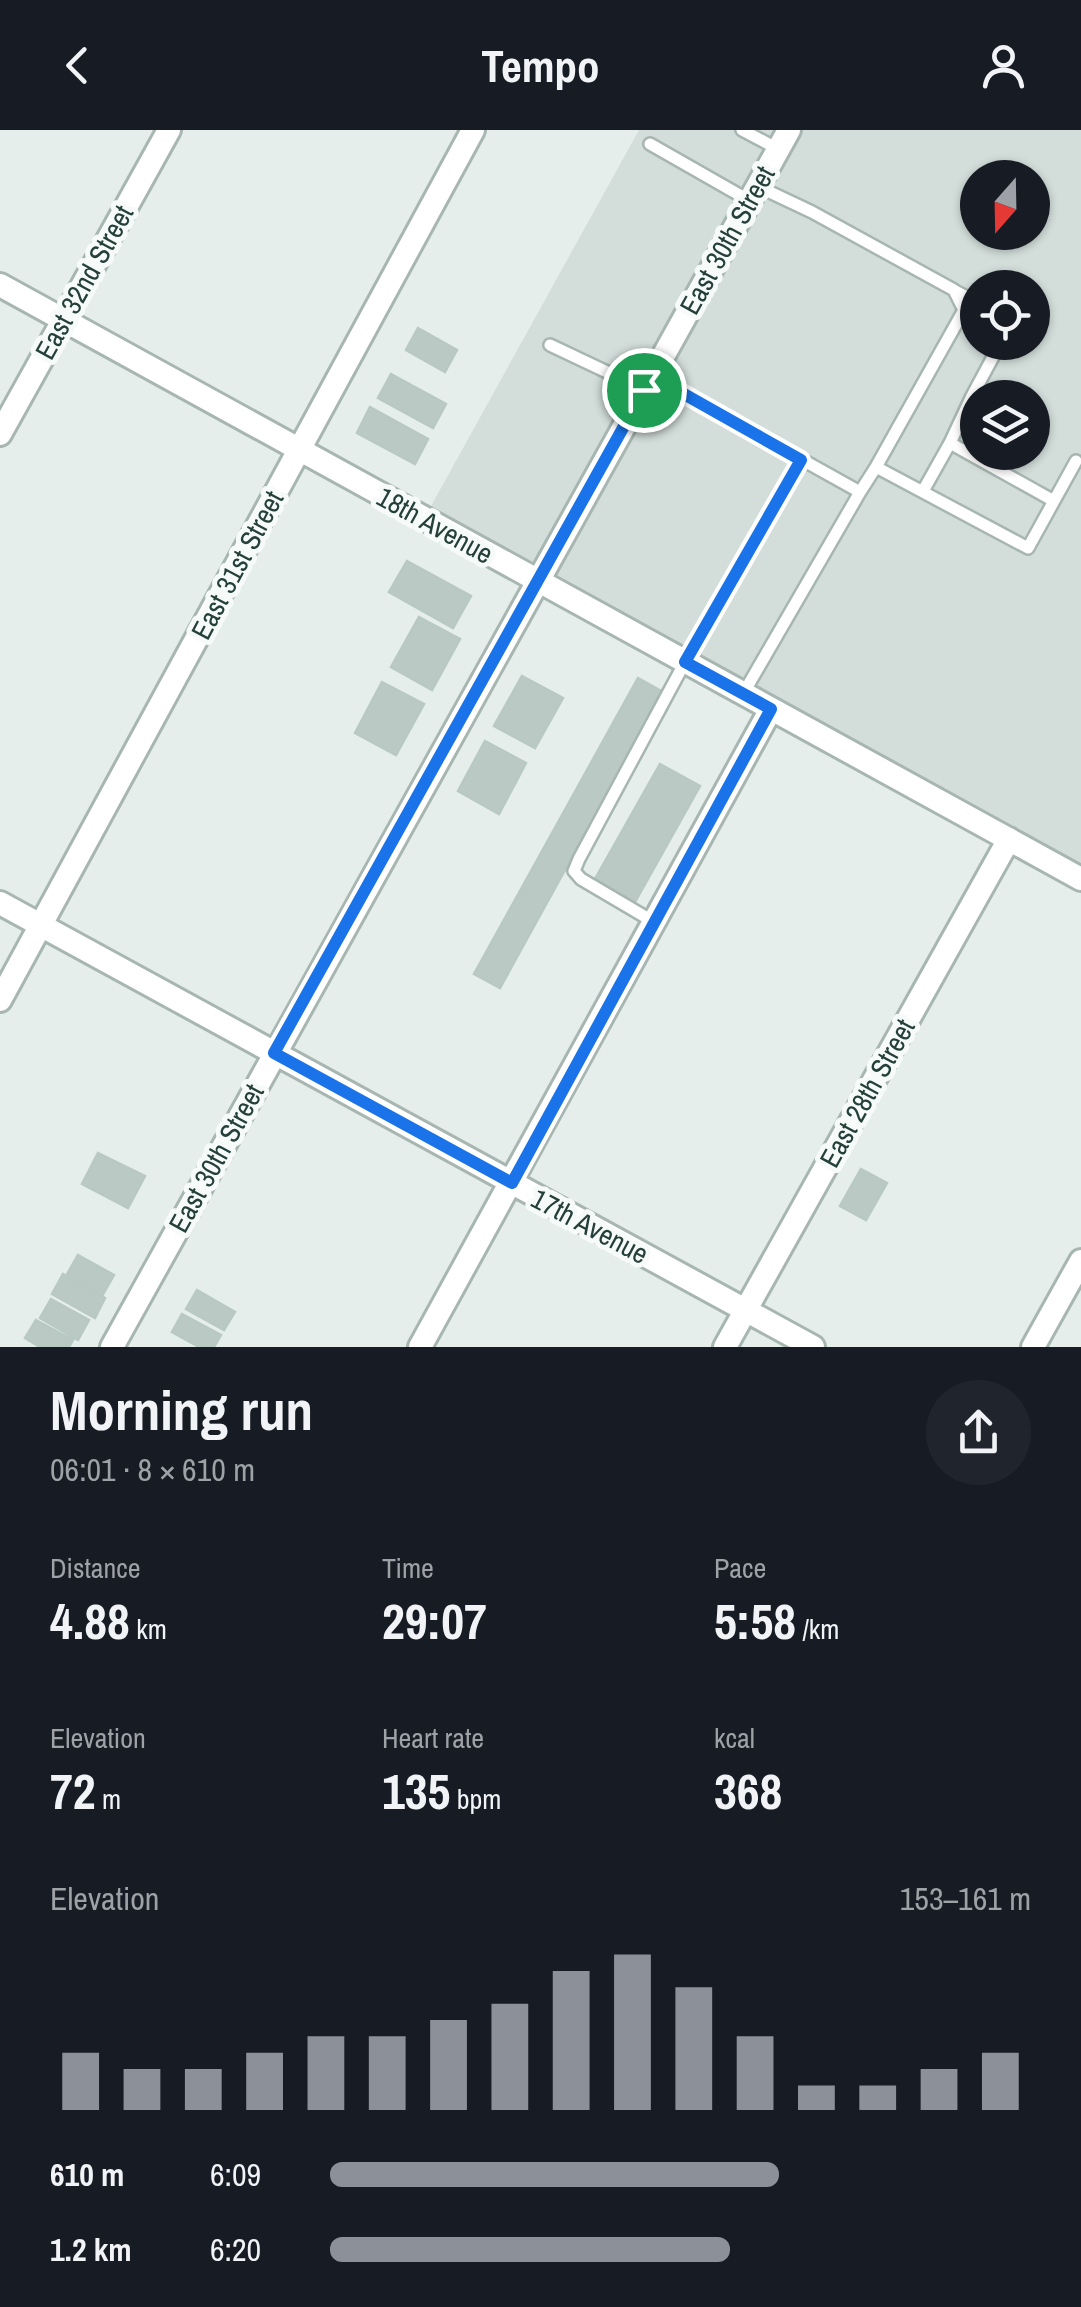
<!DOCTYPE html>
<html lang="en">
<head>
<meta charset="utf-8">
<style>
	body { margin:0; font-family:"Archivo Narrow",sans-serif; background:#20242c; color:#f1f3f6; height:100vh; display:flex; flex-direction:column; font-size:38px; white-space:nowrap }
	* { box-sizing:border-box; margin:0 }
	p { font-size:32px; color:#9ea1a6 }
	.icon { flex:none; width:55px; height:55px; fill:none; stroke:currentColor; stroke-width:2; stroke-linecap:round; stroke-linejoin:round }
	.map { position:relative; height:1217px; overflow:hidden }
	.side { display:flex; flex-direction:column; background:#171b24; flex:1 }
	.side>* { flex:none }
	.needle { width:65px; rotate:200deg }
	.tools { position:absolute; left:960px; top:30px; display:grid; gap:20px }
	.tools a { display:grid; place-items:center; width:90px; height:90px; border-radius:50%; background:#171b24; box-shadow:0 2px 8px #0004; font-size:50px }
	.pin { position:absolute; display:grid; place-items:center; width:85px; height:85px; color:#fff; margin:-42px; border:5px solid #fff; border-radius:50%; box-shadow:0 2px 10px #0007 }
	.round { display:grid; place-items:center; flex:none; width:105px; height:105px; border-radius:52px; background:#20242c }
	.overview { display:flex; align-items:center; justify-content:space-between; height:170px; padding:0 50px }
	h1 { font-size:55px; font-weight:700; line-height:75px }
	.metrics { display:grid; grid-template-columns:repeat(3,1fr); gap:15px; height:170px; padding:10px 50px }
	.metrics div { display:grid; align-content:center }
	.metrics b { font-size:50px; font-weight:700 }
	.metrics small { font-size:28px; font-weight:400 }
	.metrics p { font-size:28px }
	.chart { height:280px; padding:20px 50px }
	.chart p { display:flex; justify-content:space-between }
	.chart svg { width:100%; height:180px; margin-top:10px; stroke:#8c9099; stroke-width:6 }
	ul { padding:0 50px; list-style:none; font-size:32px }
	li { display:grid; grid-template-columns:160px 120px 1fr; align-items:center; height:75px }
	li i { height:25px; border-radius:12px; background:#8c9099 }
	header { display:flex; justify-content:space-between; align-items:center; height:130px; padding:0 50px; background:#171b24; font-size:45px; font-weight:700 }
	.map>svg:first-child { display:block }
</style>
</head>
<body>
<header><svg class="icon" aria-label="back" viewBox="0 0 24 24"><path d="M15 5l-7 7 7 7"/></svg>Tempo<svg class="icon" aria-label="person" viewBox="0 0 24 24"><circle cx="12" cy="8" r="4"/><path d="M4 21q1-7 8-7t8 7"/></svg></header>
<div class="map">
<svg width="1081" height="1217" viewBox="0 0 1081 1217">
	<rect width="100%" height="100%" fill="#e5eeeb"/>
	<!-- built -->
	<path fill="#d3deda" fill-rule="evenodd" d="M639,0h442v749l-655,-364zM978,48h54v54h-54zM978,158h54v54h-54zM978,268h54v54h-54z"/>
	<!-- building -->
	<path fill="#bbc9c4" stroke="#b8c8c2" stroke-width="2.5" d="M418,198l39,22 -12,22 -39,-22z
		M391,244l55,30 -13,24 -55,-30z
		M370,277l58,32 -13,25 -58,-31z
		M407,431l64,35 -18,32 -64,-36z
		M419,487l41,22 -28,51 -41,-23z
		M522,546l41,22 -28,50 -41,-22z
		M638,548l25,14 -163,296 -26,-14z
		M382,552l42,22 -28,51 -41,-22z
		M485,611l41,22 -27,51 -41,-23z
		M660,634l40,22 -65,116 -40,-23z
		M98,1023l47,23 -17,32 -46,-24z
		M861,1039l26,14 -21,37 -26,-14z
		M78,1125l36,20 -12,21 -36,-20z
		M63,1144l42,24 -10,20 -43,-24z
		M197,1160l38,22 -11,18 -38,-21z
		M51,1169l38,21 -11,20 -38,-22z
		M182,1184l39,21 -7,12h-15l-27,-15z
		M36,1190l37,20 -4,7h-29l-15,-9z"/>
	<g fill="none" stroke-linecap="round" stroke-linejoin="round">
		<!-- service casing -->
		<g stroke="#a8b6b2" stroke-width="16">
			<path id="service" d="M742,0l36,19
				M650,14l100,57
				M955,161l23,12
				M550,215l95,45
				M652,246l208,116
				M950,313l22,-47 29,-54
				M876,337l152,81 48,-87
				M923,361l27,-48 104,58
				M743,564l117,-202 16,-25 88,-157 -10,-20 -142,-78 -55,-26
				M654,792l-73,-43 -7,-8 5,-12 106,-197 116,-203"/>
		</g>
		<!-- minor casing -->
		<g stroke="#a8b6b2" stroke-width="28">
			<path id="minor" d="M0,155l1081,594
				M0,304l169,-304
				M0,773l813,444
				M0,870l473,-870
				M112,1217l677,-1217
				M420,1217l351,-638
				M725,1217l284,-508
				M1033,1217l48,-86"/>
		</g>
		<!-- service -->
		<use href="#service" stroke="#fff" stroke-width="11"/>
		<!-- minor -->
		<use href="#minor" stroke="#fff" stroke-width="22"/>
	</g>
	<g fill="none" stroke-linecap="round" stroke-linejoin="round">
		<!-- route casing -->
		<g stroke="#fff" stroke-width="20">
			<path id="route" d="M652,246l149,84 -116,202 86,47 -259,474 -238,-130z"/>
		</g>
		<!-- route -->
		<use href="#route" stroke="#1a73e8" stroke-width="12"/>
	</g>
	<g text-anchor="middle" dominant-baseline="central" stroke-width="10" stroke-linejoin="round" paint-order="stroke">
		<!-- street labels -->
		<g font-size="28" fill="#25403a" stroke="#f6faf8">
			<text transform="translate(727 110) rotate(-61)">East 30th Street</text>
			<text transform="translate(84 152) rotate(-61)">East 32nd Street</text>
			<text transform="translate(435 395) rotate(29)">18th Avenue</text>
			<text transform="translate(237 435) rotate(-62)">East 31st Street</text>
			<text transform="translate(867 963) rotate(-61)">East 28th Street</text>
			<text transform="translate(216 1028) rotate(-61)">East 30th Street</text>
			<text transform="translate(590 1096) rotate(28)">17th Avenue</text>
		</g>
	</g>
</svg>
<div class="tools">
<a><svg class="needle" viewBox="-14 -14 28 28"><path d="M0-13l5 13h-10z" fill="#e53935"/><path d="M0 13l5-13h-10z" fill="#9ea1a6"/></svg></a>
<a><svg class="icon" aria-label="locate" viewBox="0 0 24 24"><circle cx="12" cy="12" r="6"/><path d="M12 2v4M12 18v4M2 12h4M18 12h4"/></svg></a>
<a><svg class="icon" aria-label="layers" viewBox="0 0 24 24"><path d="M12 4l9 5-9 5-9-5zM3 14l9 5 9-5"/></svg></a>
</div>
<div class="pin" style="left:644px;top:260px;background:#1e9e55"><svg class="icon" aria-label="arrive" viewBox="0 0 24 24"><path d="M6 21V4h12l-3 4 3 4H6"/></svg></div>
</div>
<section class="side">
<div class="overview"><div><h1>Morning run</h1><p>06:01 · 8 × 610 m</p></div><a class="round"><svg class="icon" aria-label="share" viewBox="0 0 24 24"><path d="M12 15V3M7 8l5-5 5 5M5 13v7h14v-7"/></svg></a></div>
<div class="metrics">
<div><p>Distance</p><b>4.88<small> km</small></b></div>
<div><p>Time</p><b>29:07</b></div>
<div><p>Pace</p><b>5:58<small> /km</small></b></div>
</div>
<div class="metrics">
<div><p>Elevation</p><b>72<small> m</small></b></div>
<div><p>Heart rate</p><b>135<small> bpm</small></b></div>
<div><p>kcal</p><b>368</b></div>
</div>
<div class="chart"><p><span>Elevation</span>153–161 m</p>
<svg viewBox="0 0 160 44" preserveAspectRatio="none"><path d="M5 44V30M15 44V34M25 44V34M35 44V30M45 44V26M55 44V26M65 44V22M75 44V18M85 44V10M95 44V6M105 44V14M115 44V26M125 44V38M135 44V38M145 44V34M155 44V30"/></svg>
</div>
<ul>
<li><b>610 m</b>6:09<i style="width:64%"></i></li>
<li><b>1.2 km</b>6:20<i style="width:57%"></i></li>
</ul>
</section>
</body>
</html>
